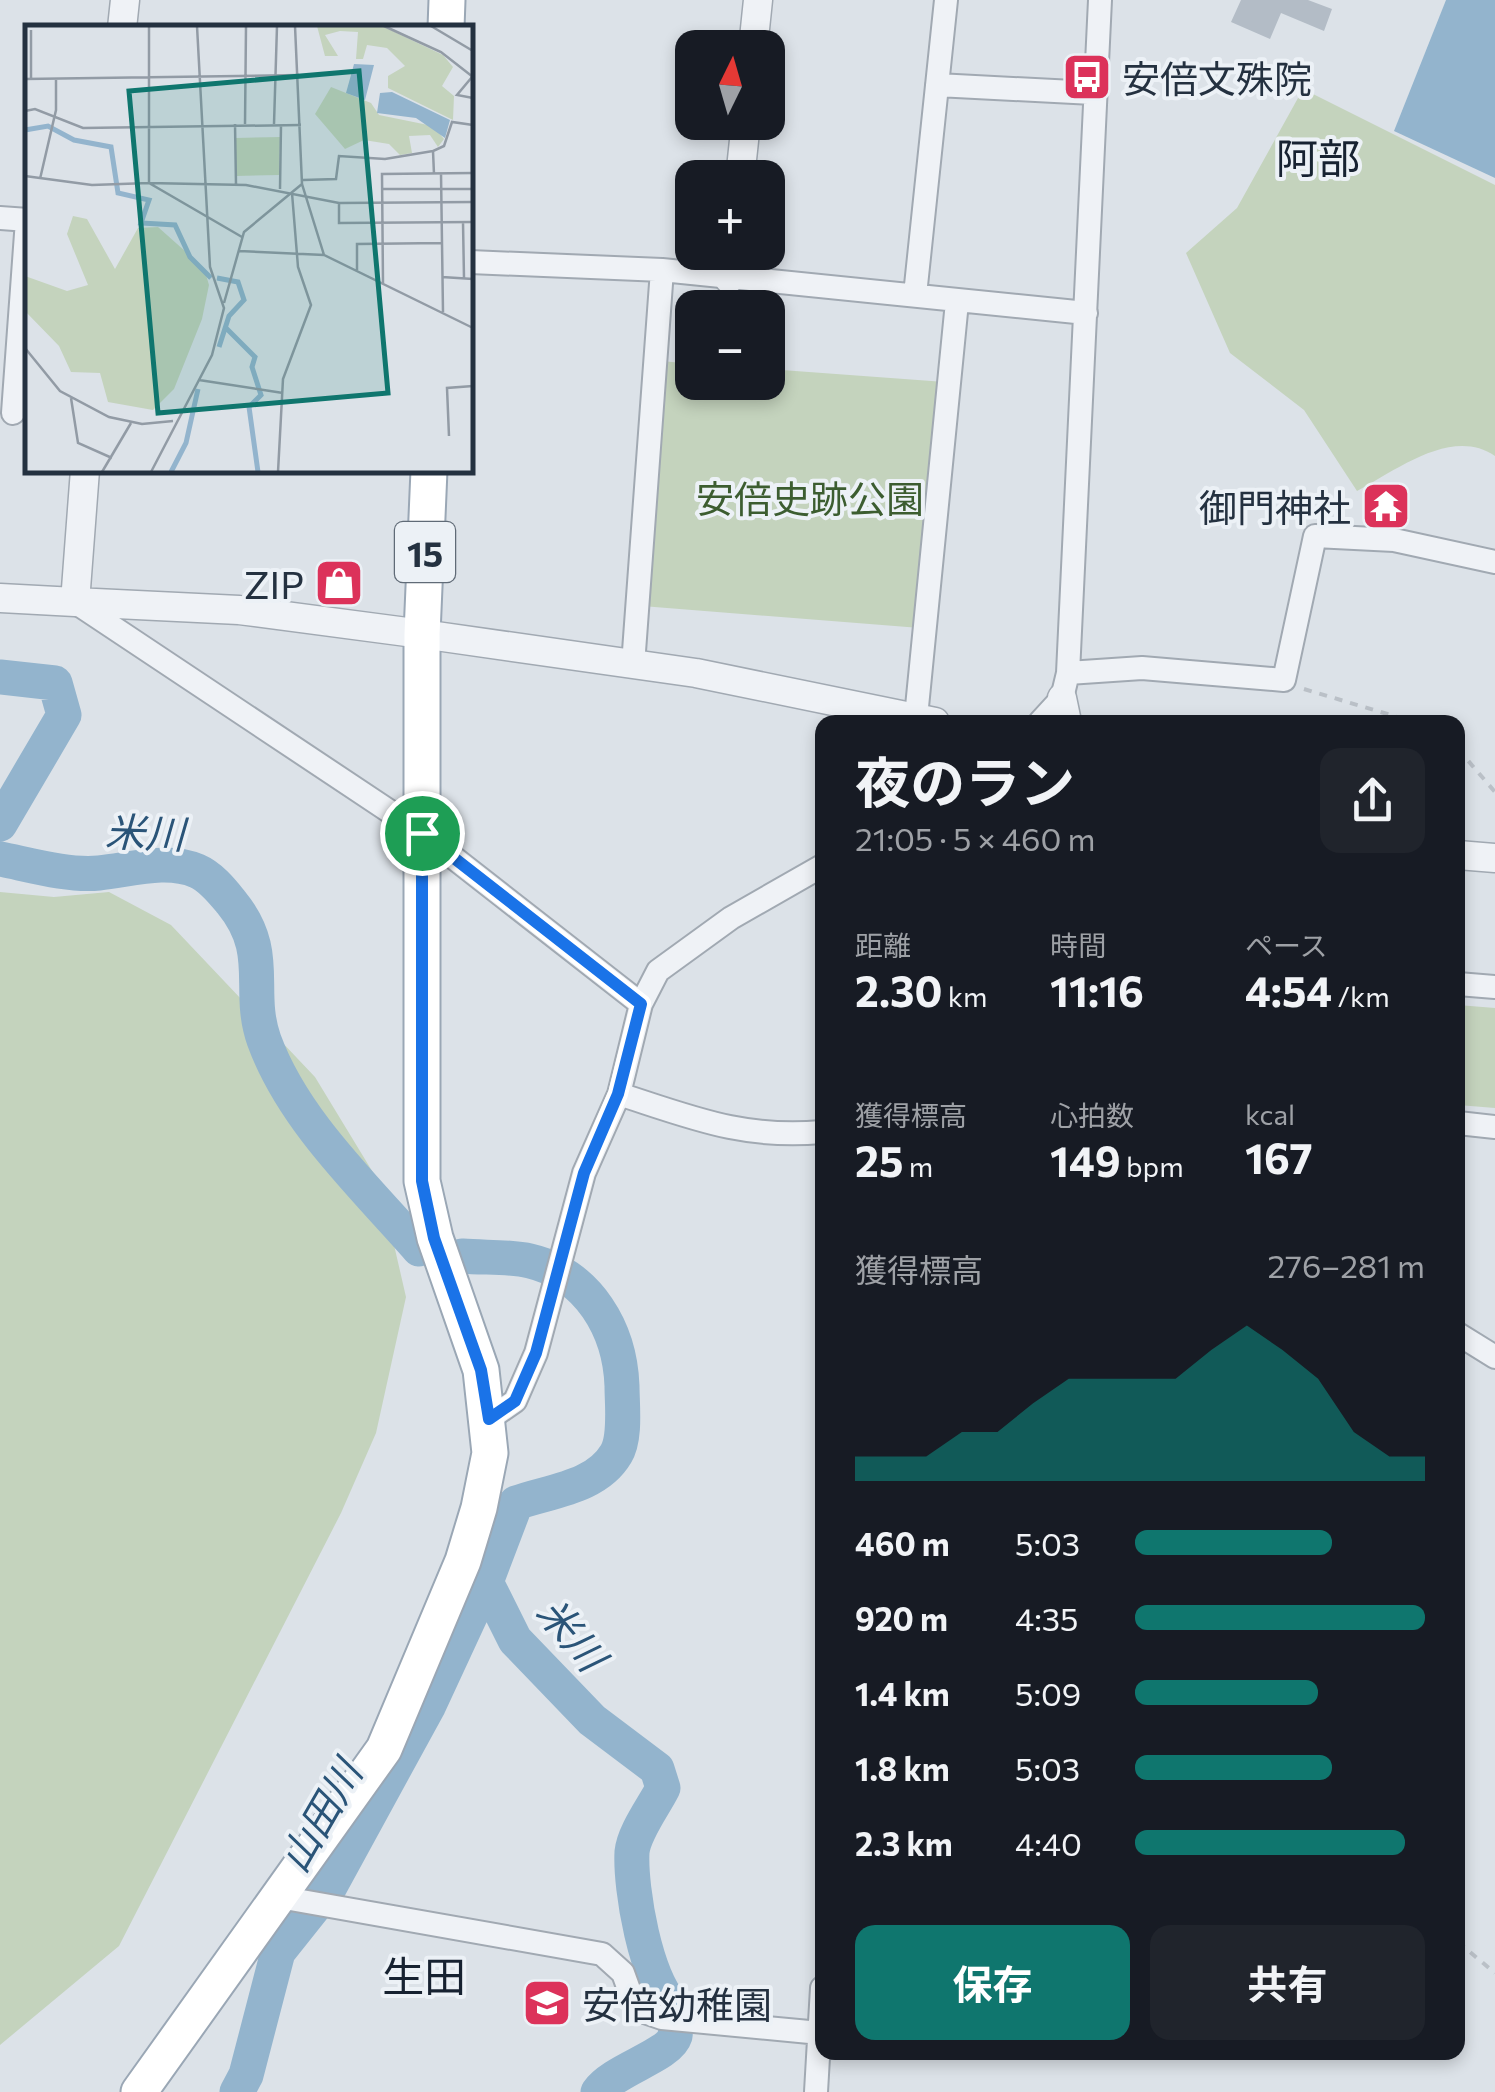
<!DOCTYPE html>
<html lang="ja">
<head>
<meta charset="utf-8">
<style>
	body { margin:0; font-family:Commissioner,"Noto Sans JP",sans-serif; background:#20242c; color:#f1f3f6; height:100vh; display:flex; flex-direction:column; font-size:38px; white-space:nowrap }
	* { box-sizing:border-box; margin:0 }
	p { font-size:32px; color:#9ea1a6 }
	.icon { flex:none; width:55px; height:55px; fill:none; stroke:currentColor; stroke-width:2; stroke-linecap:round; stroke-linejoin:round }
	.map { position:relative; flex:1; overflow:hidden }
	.drawer { position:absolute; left:815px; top:715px; width:650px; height:1345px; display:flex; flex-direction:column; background:#171b24; border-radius:20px; box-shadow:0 5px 15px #0003 }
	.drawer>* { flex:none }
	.needle { width:65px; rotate:5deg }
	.controls { position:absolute; left:675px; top:30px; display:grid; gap:20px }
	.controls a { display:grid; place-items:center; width:110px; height:110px; border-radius:20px; background:#171b24; box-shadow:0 5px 15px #0003; font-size:50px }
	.pin { position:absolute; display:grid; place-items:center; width:85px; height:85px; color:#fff; margin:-42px; border:5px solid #fff; border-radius:50%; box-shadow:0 2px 10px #0007 }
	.round { display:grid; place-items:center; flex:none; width:105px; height:105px; border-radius:20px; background:#20242c }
	.summary { display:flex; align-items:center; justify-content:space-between; height:170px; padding:0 40px }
	h1 { font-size:55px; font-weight:700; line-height:75px }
	.figures { display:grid; grid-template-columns:repeat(3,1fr); gap:15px; height:170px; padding:10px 40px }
	.figures div { display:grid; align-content:center }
	.figures b { font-size:42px; font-weight:700 }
	.figures small { font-size:28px; font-weight:400 }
	.figures p { font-size:28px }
	.chart { height:280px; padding:20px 40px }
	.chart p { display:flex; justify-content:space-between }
	.chart svg { width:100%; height:180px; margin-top:10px; fill:#0f766e; opacity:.7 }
	.button { display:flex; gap:20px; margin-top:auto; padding:20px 40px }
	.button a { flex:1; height:115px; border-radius:20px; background:#0f766e; color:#fff; font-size:40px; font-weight:700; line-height:115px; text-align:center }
	.button a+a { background:#20242c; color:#f1f3f6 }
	ul { padding:0 40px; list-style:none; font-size:32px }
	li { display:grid; grid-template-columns:160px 120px 1fr; align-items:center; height:75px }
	li i { height:25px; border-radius:12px; background:#0f766e }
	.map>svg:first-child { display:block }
</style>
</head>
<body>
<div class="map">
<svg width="1495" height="2092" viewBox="0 0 1495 2092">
	<rect width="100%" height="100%" fill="#dce2e8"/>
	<!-- green -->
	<path fill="#c4d3bd" d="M1303,89l192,96v271c-43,-30 -100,15 -138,35l-53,-81 -74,-57 -44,-100 51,-45z
		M662,361l30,3v18h76v-13l177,13 -25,246 -278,-22z
		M0,892l54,5 55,-5 62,33 144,152 65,107 26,113 -30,136 -35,80 -222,433 -119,99z
		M1458,1005l37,3v100l-37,-3z"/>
	<!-- water -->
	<path fill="#93b4cd" d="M1446,0h49v178l-101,-47z"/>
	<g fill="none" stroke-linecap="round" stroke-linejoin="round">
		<!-- river -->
		<path stroke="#93b4cd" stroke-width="35" d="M0,677l55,6 9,32 -64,109
			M0,859c30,6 68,17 99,14 31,-3 67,-15 98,-2 14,6 25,20 34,31 42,51 15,87 33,138 29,80 100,146 155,209
			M486,1582l29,58 77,80 65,49 6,19c-9,18 -29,44 -31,64 -2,37 14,128 40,152 1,9 5,23 3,32 -6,20 -62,34 -77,56
			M237,2092l9,-17 32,-123 51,-64 100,-183 57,-123 30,-79c33,-12 80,-15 100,-49 10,-16 6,-49 6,-68 -2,-56 -33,-111 -92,-125 -21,-5 -46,-3 -68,-5"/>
	</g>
	<!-- building -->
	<path fill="#b3bcc6" d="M1241,0h67l24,9 -8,22 -43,-18 -11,26 -39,-17z"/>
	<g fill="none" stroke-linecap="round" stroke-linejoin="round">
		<!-- minor casing -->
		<g stroke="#a1a9b2" stroke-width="26">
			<path id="minor" d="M937,85l156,8
				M0,218l28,2
				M470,262l192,8 424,43
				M915,295l31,-295
				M13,413l14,-193
				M75,602l347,231 219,171
				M633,665l29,-395
				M1068,673l74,-5 142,12 31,-144 79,4 101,22
				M916,717l41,-415
				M1040,722l22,-24 6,-25 32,-673
				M1458,984l37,3
				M619,1094c74,24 124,45 203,38
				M1458,1123l37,4
				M1458,1334l37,23
				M489,1419l26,-18 21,-48 48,-180 35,-79 22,-90 17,-33 73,-53 91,-52
				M279,1897l323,57 21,19 13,36 26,9 158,15
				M816,2092l6,-104"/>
		</g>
		<!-- tertiary casing -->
		<g stroke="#a1a9b2" stroke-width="31">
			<path id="tertiary" d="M122,28l3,-28
				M753,48l5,-48
				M740,178l6,-56
				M729,279l3,-27
				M85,470l-10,132 164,8 183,24 274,39 239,49
				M0,598l75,4
				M1062,698l5,24
				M1458,855l37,3"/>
		</g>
		<!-- primary casing -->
		<g stroke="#9aa7b5" stroke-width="39">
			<path id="primary" d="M446,28l1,-28
				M139,2092l245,-343 79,-188 16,-53 11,-55 -9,-83 -46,-132 -13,-57v-547l7,-164"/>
		</g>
		<!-- path -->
		<path stroke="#bac0c7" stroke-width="4" stroke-dasharray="8 8" stroke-linecap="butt" d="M1304,689l110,33
			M1458,749l37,43
			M1458,1942l37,31"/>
		<!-- minor -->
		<use href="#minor" stroke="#eff2f6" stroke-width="22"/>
		<!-- tertiary -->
		<use href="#tertiary" stroke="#eff2f6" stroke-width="28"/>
		<!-- primary -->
		<use href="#primary" stroke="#fff" stroke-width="35"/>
	</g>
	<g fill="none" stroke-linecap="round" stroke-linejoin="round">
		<!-- route casing -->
		<g stroke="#fff" stroke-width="20">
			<path id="route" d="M422,833l219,171 -23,90 -34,79 -48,180 -21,48 -26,18 -8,-49 -47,-132 -12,-57z"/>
		</g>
		<!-- route -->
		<use href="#route" stroke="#1a73e8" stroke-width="12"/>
	</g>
	<!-- icons -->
	<defs>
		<g id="bus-square" transform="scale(2.5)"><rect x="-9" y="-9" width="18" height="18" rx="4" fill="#dc325a" stroke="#ecf1f6"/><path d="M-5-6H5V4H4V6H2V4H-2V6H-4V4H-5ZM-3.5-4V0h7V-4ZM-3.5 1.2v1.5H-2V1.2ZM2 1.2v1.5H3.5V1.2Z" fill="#fff"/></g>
		<g id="temple-square" transform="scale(2.5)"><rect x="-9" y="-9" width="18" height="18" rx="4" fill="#dc325a" stroke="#ecf1f6"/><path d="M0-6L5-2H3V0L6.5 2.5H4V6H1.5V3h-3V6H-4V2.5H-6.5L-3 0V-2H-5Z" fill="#fff"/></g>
		<g id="shop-square" transform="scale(2.5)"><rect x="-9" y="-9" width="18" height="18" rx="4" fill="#dc325a" stroke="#ecf1f6"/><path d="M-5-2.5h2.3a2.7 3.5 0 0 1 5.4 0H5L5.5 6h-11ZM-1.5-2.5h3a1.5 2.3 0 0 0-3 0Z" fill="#fff"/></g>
		<g id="school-square" transform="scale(2.5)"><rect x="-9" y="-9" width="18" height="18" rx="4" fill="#dc325a" stroke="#ecf1f6"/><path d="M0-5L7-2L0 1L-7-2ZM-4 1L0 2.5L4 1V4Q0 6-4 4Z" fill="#fff"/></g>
	</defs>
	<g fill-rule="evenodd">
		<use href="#bus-square" x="1087" y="77"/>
		<use href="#temple-square" x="1386" y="506"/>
		<use href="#shop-square" x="339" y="583"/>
		<use href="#school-square" x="547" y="2003"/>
	</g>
	<g text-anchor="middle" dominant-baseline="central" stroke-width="8" stroke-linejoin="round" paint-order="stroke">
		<!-- shield labels -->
		<rect fill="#ecf1f6" stroke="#606b77" stroke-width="2.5" x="395" y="522" width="60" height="60" rx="8"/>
		<g font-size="35" font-weight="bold" fill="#243140">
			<text x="425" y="552">15</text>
		</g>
		<!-- poi labels -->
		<g font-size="38" fill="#243140" stroke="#ecf1f6" text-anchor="start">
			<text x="1122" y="77">安倍文殊院</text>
			<text x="1351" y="506" text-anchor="end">御門神社</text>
			<text x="304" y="583" text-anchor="end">ZIP</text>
			<text x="582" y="2003">安倍幼稚園</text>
		</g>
		<!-- park labels -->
		<g font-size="38" fill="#3c5d30" stroke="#ecf1f6">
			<text x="810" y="497">安倍史跡公園</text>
		</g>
		<!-- water labels -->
		<g font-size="40" font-style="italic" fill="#2a5478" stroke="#ecf1f6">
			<text transform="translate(145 831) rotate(2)">米川</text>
			<text transform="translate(573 1633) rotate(50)">米川</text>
			<text transform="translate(319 1815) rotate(-60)">山田川</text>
		</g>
		<!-- quarter labels -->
		<g font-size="42" fill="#172231" stroke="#ecf1f6">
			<text x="1318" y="157">阿部</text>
			<text x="424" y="1975">生田</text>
		</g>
	</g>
	<!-- overview -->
	<g transform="translate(25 25)">
		<rect width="448" height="448" fill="#dce2e8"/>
		<path d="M292,1h65l61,29 10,12 -11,19 12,10 -1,24 -65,-32v-12l17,-10 -18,-18 -20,-3 -4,14h-7l2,-27 -18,-1 -15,4 13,21h-13zM306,62l40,16 8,12 54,11 11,13 -6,8 -8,-12 -21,1 3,17 -12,2 -11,-11 -25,-4 -19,9 -30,-35zM255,112l-1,38 -43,1v-38zM48,191l14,3 28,50 23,-41 20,-1 46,41 5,17 -7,34 -28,70 -21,21 -45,-8 -8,-29 -29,-1 -12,-26 -34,-35v-35l42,15 21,-6 -21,-51z" fill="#c4d3bd"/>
		<path d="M329,39l20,1 -9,35 -19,-7zM367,67l58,28 -5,18 -29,-20 -39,-5 3,-20z" fill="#93b4cd"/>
		<path fill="none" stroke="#93b4cd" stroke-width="5" d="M0,105l23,-4 26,14 37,7 7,46 31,7 -8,23 34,2 15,32 21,21M192,253l21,4 6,18 -15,16 -10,31M201,303l29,29 -3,10 9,28 -12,12 9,65M146,447l15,-29 12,-54"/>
		<path fill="none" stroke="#929ba5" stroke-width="2.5" d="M124,1v157l97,2 93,18 134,-1M270,1l7,158 22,71M359,1l57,26 32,25M406,1l42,25M6,5v49M447,52l-15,18 16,3M0,54l274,-4M0,86l10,-2 48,19 218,-3M210,99l1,61M220,99l1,-98M249,99l3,-98M416,148l2,139M409,149l-1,-23 11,-5 8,-24 21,3M0,151l67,9 57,-2 93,54M15,154l16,-69v-30M278,155l33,-1 3,-23 46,3 48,-8M255,164l1,-64M358,164h90M314,178v20l134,-1M438,197l1,56M214,226l85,4 149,73M332,245v-26l85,-1M417,252l31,2M358,258l-1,-109 91,-1M199,278l20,-71 58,-48M0,323l35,43 49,26 33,7 31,-3M174,355l84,13M46,373l7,45 34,15M424,411l-2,-48 26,-2M77,447l29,-49M126,447l61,-117 12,-47 -14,-41 -13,-241M253,447l5,-93 28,-74 -13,-38 -6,-74"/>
		<path fill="#0f766e" fill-opacity="0.15" stroke="#0f766e" stroke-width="5" d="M334,46l29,322 -230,20 -29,-322z"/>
		<rect width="448" height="448" fill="none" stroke="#243140" stroke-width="5"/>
	</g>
</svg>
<div class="controls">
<a><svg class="needle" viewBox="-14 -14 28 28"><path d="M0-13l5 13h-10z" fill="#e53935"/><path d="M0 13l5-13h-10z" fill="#9ea1a6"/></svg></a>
<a>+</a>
<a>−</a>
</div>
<div class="pin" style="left:422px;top:833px;background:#1e9e55"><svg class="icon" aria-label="arrive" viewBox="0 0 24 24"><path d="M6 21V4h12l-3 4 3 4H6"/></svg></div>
<section class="drawer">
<div class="summary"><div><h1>夜のラン</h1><p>21:05 · 5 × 460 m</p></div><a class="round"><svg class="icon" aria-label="share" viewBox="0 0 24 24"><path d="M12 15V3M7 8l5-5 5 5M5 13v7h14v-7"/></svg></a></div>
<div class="figures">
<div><p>距離</p><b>2.30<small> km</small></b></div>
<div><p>時間</p><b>11:16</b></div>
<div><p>ペース</p><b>4:54<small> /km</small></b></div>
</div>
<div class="figures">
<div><p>獲得標高</p><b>25<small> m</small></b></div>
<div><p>心拍数</p><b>149<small> bpm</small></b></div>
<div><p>kcal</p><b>167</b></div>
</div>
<div class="chart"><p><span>獲得標高</span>276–281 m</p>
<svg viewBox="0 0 160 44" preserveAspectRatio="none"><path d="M0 44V38L10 38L20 38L30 32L40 32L50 25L60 19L70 19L80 19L90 19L100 12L110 6L120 12L130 19L140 32L150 38L160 38V44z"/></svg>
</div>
<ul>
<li><b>460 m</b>5:03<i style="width:68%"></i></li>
<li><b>920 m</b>4:35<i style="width:100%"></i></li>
<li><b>1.4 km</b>5:09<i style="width:63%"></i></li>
<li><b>1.8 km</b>5:03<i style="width:68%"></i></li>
<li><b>2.3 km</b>4:40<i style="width:93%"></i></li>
</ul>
<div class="button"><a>保存</a><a>共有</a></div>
</section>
</div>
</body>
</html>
